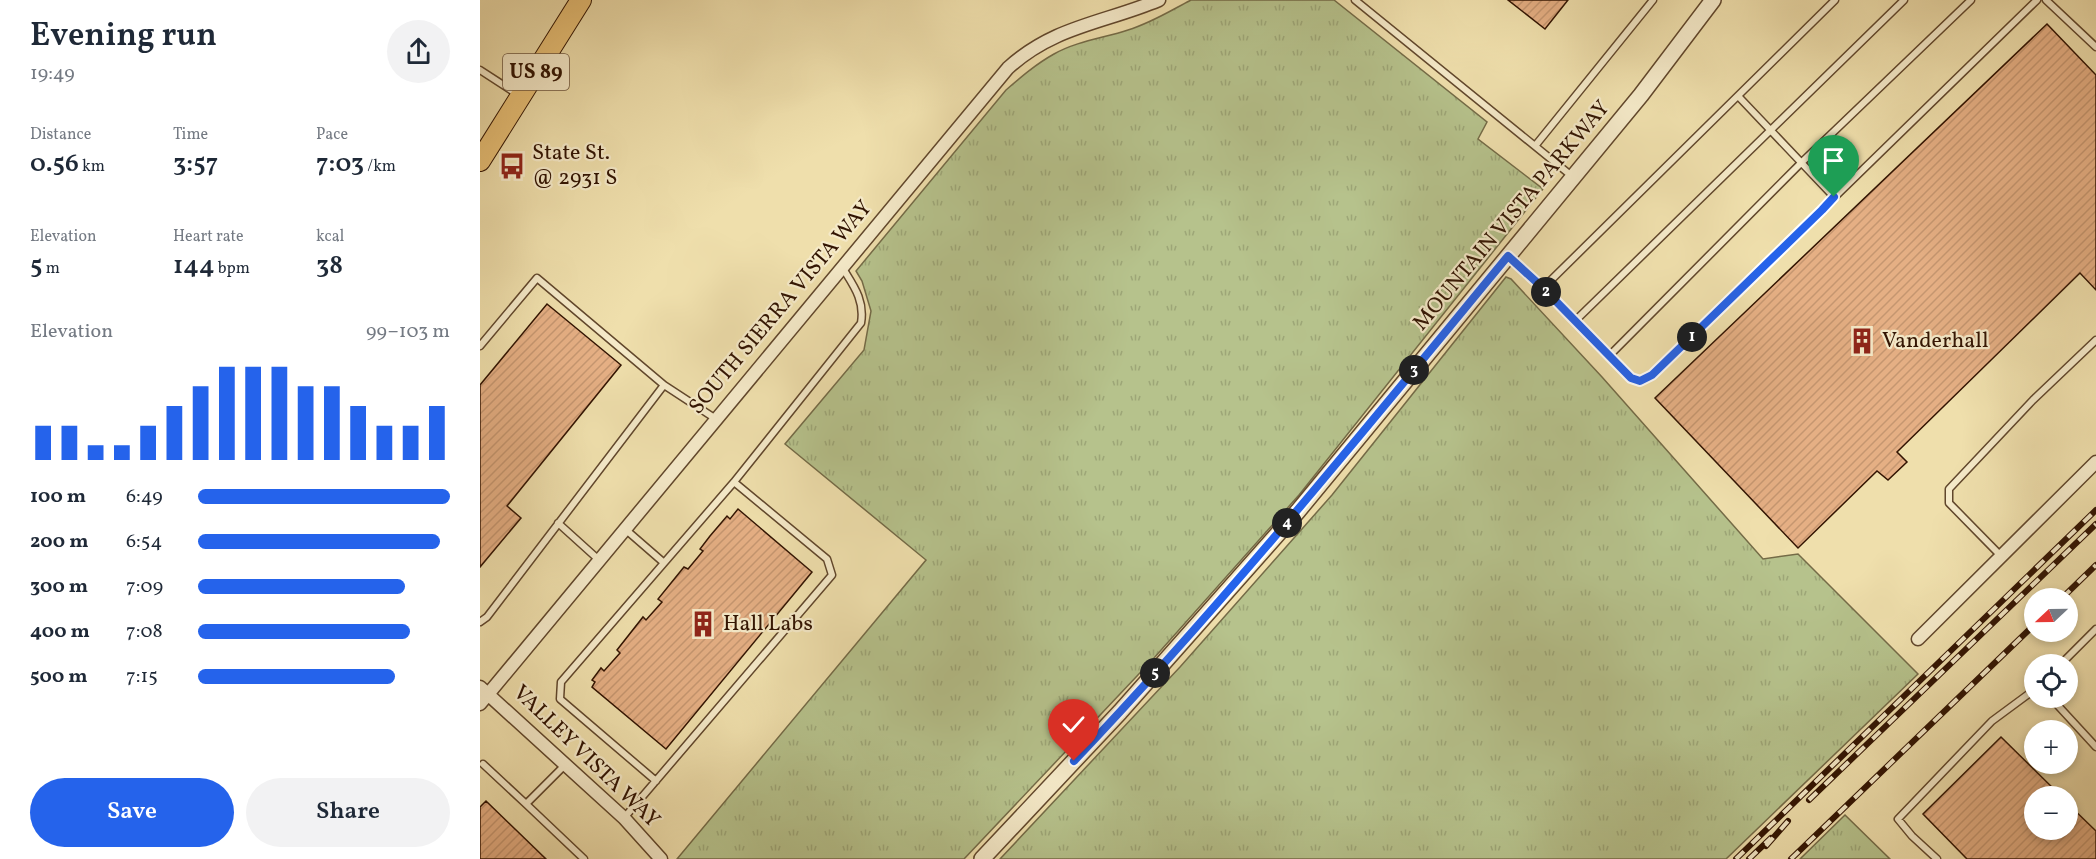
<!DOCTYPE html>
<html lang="en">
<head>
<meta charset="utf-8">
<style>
	body { margin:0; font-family:Vollkorn,serif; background:#f2f2f3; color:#1f2937; height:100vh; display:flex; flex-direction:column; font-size:22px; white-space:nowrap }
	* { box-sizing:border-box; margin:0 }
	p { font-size:20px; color:#747a83 }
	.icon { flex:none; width:33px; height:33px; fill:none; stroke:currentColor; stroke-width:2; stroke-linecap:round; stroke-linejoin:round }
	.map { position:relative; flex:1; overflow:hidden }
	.side { display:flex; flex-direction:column; background:#fff; width:480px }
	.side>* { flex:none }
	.needle { width:39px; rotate:248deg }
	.tools { position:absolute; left:1544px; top:588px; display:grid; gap:12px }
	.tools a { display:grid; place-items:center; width:54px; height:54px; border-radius:50%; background:#fff; box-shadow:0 3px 9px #0003; font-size:30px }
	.pin { position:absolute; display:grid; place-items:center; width:51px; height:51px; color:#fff; margin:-62px -26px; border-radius:50% 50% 50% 0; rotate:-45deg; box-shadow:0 0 6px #0007 }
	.pin .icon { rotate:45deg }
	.km { position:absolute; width:30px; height:30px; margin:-15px; border-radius:50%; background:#222; color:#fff; font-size:16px; line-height:30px; text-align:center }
	.round { display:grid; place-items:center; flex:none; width:63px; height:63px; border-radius:32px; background:#f2f2f3 }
	.overview { display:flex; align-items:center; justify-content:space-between; height:102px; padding:0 30px }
	h1 { font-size:33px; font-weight:600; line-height:45px }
	.stats { display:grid; grid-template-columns:repeat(3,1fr); gap:9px; height:102px; padding:6px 30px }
	.stats div { display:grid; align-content:center }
	.stats b { font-size:26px; font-weight:600 }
	.stats small { font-size:16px; font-weight:400 }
	.stats p { font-size:16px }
	.chart { height:168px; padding:12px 30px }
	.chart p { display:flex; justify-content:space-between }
	.chart svg { width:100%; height:108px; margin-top:6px; stroke:#2563eb; stroke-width:6 }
	.action { display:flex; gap:12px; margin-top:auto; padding:12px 30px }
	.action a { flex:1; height:69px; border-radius:36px; background:#2563eb; color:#fff; font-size:24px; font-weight:600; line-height:69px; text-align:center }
	.action a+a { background:#f2f2f3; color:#1f2937 }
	ul { padding:0 30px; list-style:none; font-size:20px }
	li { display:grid; grid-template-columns:96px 72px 1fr; align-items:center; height:45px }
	li i { height:15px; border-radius:8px; background:#2563eb }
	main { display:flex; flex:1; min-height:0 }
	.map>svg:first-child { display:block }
</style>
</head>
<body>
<main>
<section class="side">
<div class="overview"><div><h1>Evening run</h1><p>19:49</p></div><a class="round"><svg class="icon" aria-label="share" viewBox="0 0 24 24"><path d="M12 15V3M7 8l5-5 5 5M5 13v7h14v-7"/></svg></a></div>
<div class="stats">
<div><p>Distance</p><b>0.56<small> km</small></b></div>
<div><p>Time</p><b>3:57</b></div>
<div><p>Pace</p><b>7:03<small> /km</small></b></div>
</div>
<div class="stats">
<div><p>Elevation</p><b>5<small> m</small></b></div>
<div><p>Heart rate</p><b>144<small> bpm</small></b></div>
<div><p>kcal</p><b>38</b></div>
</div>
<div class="chart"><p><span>Elevation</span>99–103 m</p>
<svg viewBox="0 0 160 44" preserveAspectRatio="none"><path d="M5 44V30M15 44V30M25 44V38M35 44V38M45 44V30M55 44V22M65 44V14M75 44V6M85 44V6M95 44V6M105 44V14M115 44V14M125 44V22M135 44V30M145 44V30M155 44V22"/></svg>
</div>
<ul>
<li><b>100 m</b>6:49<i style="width:100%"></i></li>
<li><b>200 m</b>6:54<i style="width:96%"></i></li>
<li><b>300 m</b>7:09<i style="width:82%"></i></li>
<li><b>400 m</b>7:08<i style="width:84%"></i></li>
<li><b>500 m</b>7:15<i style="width:78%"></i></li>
</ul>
<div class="action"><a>Save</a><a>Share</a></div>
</section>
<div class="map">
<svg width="1616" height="859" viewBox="0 0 1616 859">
	<defs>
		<pattern id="grass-tufts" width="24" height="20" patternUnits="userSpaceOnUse" patternTransform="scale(1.5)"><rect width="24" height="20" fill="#b6c28c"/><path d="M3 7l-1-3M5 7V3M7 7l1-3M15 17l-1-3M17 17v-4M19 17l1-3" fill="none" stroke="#9da677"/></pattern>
		<pattern id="building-hatch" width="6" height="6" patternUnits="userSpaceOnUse" patternTransform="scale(1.5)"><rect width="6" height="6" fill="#e5af84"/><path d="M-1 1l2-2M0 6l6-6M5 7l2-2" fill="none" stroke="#c59670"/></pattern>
	</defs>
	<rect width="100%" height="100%" fill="#efdfac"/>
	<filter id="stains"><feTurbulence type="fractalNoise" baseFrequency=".00333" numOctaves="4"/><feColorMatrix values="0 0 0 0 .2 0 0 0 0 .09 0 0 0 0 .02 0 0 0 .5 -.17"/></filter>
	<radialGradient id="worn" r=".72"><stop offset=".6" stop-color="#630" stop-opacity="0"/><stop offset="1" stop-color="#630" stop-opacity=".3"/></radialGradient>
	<!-- grass -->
	<path fill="url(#grass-tufts)" stroke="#746b47" stroke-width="1.5" d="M711,0h143l153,122 -9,17 65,50 -244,306 -145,163 -190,201h-287l249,-299 -141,-116 79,-94 7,-39 -9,-30 -6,-10 150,-181c15,-13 30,-26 48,-36 23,-13 50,-16 74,-24 23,-7 42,-19 63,-30z
		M1026,277l5,2 91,98 161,182 35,-5 120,120 -192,185h-726l180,-192 152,-172z
		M1365,815l45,44h-90z"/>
	<!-- building -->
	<path fill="url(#building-hatch)" stroke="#321402" stroke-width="1.5" d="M1028,0h60l-23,29z
		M1567,24l49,51v215l-16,-17 -183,179 10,10 -19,18 -11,-9 -79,77 -143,-150z
		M67,304l74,61 -114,141 14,12 -41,49v-182z
		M258,509l74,63 -146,177 -74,-62 3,-5 -3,-2 9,-12 3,3 16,-18 -3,-3 26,-33 3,3 16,-18 -4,-3 26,-32 4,2 15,-18 -3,-2 10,-13 17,-20 3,3z
		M1521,737l60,59h-27v34h33v-27l29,28v28h-129l-44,-45z
		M6,801l60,58h-66v-52z"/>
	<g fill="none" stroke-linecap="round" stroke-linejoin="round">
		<!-- service casing -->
		<g stroke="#61472c" stroke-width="9">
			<path id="service" d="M875,0l218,177
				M1566,0l50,47
				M0,70l37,24
				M1258,96l96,101
				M1055,146l118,-146
				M1028,257l35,31 292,-288
				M1063,288l88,90 9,3 12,-6 385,-375
				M1095,321l329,-321
				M0,346l57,-68 127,107 -177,232 -7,5
				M1129,356l192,-193 170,-163
				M184,385l52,34
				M254,482l127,-159c4,-23 -8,-38 -19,-56
				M78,523l41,37
				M145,529l38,33
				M1521,556l-52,-53v-14l84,-89 63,-60
				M1581,664l35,-35
				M1571,698l45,49
				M3,764l43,40
				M85,765l-39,39 58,55
				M144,818l208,-243 -5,-16 -93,-77 -173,200 -1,17 96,82
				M1457,859l-25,-23 -14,-17 94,-98 42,-31"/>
		</g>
		<!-- minor casing -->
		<g stroke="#61472c" stroke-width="15">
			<path id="minor" d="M1438,639l178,-177
				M0,687l144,131 37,41
				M0,704l528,-636c46,-42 96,-45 151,-68"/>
		</g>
		<!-- tertiary casing -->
		<g stroke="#61472c" stroke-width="18">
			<path id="tertiary" d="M502,859l138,-147 178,-201 343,-416 72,-95"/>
		</g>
		<!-- primary casing -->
		<g stroke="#321402" stroke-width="22">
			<path id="primary" d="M0,161l101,-161"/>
		</g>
		<!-- service -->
		<use href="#service" stroke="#f5eac9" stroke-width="6"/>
		<!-- minor -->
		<use href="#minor" stroke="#f5eac9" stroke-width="12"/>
		<!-- tertiary -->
		<use href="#tertiary" stroke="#f5eac9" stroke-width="15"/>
		<!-- primary -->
		<use href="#primary" stroke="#e8c076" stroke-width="20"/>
		<!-- rail casing -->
		<g stroke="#321402" stroke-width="6">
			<path id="rail" d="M1582,598l34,-33
				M1329,800l287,-276
				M1286,846l22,-25
				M1256,859l360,-349
				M1269,859l22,-21
				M1311,859l243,-234"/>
		</g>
		<!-- rail -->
		<use href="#rail" stroke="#f5eac9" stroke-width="4" stroke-dasharray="11" stroke-linecap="butt"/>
	</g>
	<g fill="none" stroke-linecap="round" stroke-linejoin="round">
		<!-- route casing -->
		<g stroke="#fff" stroke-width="12">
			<path id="route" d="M594,761c153,-161 293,-334 434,-505l35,32 88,90 9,3 12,-6 170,-165 12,-13"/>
		</g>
		<!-- route -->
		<use href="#route" stroke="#2563eb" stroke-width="8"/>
	</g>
	<!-- icons -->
	<defs>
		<g id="bus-bare" transform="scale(2.07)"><path d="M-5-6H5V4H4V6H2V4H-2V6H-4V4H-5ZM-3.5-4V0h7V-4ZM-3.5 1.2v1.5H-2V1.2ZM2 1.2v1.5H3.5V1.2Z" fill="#8f2418" stroke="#f5eac9" stroke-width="2.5" paint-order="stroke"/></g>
		<g id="building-bare" transform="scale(2.07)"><path d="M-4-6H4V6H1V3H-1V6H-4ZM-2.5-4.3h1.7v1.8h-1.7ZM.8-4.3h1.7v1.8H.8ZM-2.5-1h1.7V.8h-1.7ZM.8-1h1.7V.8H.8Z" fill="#8f2418" stroke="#f5eac9" stroke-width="2.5" paint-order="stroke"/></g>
	</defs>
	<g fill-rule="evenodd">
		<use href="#bus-bare" x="32" y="166"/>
		<use href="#building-bare" x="1382" y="341"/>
		<use href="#building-bare" x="223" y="624"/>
	</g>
	<g text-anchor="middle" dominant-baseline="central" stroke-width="4.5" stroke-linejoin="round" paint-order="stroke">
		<!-- shield labels -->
		<rect fill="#f5eac9" stroke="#6c543e" stroke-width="1.5" x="23" y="54" width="66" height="36" rx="4.5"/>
		<g font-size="21" font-weight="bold" fill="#321402">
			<text x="56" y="72">US 89</text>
		</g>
		<!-- poi labels -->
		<g font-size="22" fill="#321402" stroke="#f5eac9" text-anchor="start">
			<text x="52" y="153">State St.<tspan x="52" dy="25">@ 2931 S</tspan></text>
			<text x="1402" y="341">Vanderhall</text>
			<text x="243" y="624">Hall Labs</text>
		</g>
		<!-- street labels -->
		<g font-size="22" fill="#321402" stroke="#f5eac9">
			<text transform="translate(1032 216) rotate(-50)">MOUNTAIN VISTA PARKWAY</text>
			<text transform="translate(301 308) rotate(-50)">SOUTH SIERRA VISTA WAY</text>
			<text transform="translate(106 757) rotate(44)">VALLEY VISTA WAY</text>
		</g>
	</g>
	<rect width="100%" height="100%" filter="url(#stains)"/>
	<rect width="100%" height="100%" fill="url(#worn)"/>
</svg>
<div class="tools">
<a><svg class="needle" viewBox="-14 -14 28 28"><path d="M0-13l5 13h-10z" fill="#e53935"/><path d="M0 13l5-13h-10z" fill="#747a83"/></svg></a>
<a><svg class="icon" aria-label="locate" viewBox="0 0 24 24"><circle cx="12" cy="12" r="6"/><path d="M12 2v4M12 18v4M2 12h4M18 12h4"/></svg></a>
<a>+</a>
<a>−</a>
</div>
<div class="pin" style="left:1354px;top:197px;background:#1e9e55"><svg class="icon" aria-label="arrive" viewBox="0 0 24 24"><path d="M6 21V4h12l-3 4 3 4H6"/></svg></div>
<div class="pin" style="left:594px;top:761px;background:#d93025"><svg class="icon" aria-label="check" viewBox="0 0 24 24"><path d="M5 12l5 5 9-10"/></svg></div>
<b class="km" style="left:1212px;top:337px">1</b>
<b class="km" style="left:1066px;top:292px">2</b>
<b class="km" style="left:934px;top:370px">3</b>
<b class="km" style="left:807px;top:523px">4</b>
<b class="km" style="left:675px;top:673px">5</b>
</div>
</main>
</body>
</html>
